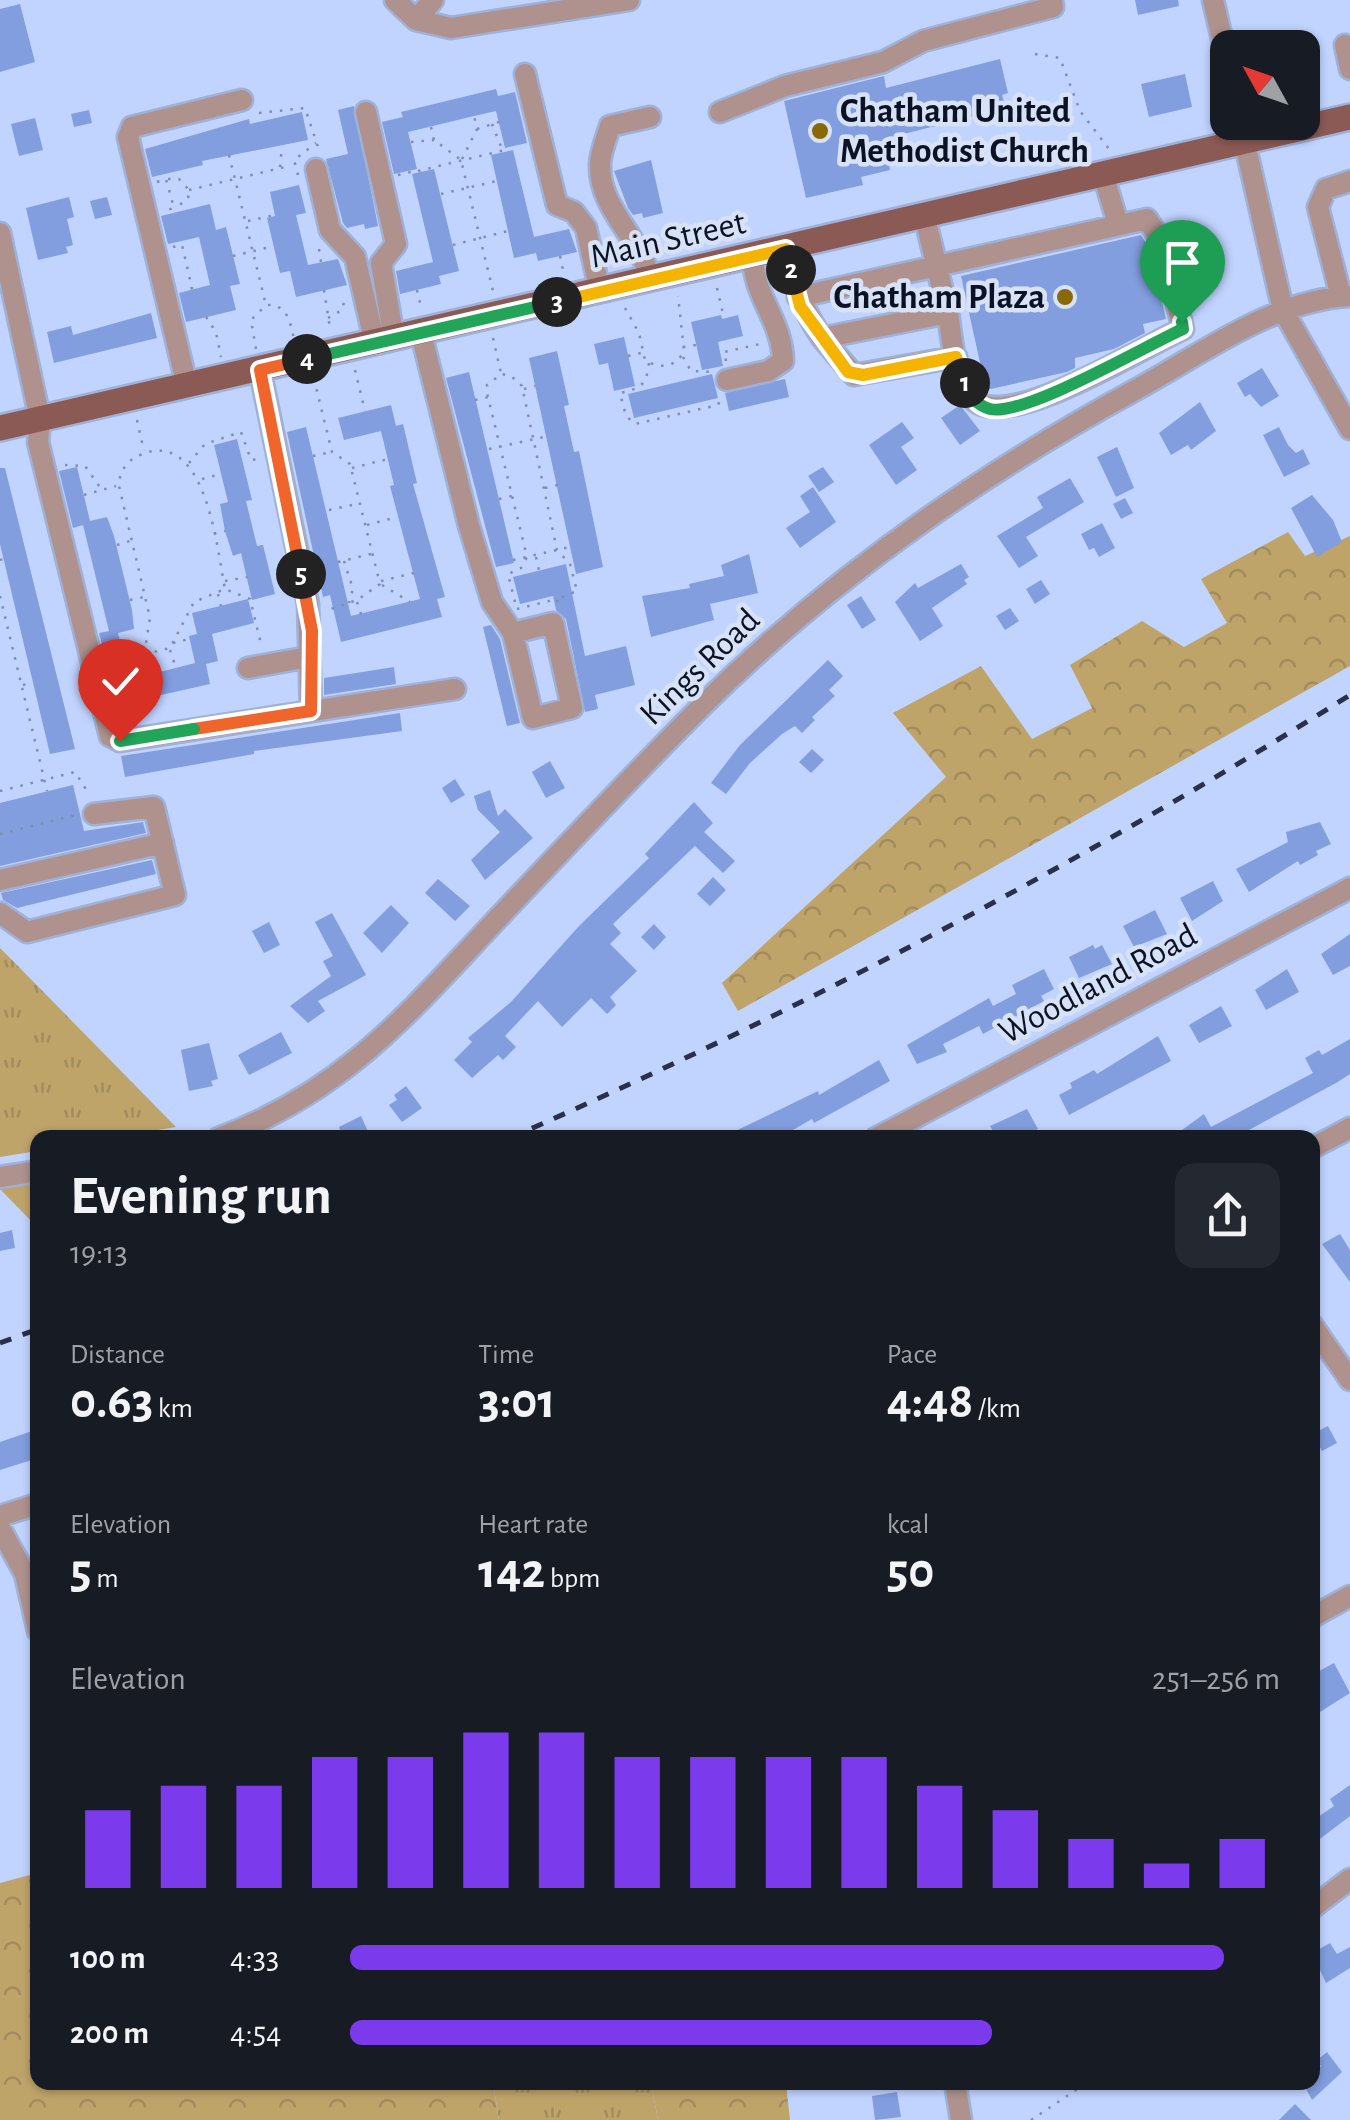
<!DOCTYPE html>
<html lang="en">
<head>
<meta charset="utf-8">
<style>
	body { margin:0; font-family:"Alegreya Sans",sans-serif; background:#242831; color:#f1f3f6; height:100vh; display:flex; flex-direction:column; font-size:38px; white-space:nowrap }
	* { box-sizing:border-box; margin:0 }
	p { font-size:32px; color:#9ea1a6 }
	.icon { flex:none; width:55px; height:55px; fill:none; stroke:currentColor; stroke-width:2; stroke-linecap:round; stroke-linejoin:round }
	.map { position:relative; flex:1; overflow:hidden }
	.sheet { position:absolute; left:30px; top:1130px; width:1290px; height:960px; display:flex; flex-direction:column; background:#171b24; border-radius:20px; box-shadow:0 2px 8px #0004 }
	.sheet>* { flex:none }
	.needle { width:65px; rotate:310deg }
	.tools { position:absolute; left:1210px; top:30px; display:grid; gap:20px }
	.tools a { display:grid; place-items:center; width:110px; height:110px; border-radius:20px; background:#171b24; box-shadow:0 2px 8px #0004; font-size:50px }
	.pin { position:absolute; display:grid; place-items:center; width:85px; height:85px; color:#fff; margin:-102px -42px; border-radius:50% 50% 50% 0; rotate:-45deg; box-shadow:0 0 10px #0007 }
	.pin .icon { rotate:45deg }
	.km { position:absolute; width:50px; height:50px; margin:-25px; border-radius:50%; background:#222; color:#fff; font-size:28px; line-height:50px; text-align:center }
	.round { display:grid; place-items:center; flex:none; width:105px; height:105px; border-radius:20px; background:#242831 }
	.headline { display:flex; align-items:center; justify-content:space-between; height:170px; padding:0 40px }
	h1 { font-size:55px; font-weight:700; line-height:75px }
	.metrics { display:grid; grid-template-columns:repeat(3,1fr); gap:15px; height:170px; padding:10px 40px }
	.metrics div { display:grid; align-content:center }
	.metrics b { font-size:50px; font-weight:700 }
	.metrics small { font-size:28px; font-weight:400 }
	.metrics p { font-size:28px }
	.chart { height:280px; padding:20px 40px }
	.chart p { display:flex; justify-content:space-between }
	.chart svg { width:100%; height:180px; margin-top:10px; stroke:#7c3aed; stroke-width:6 }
	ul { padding:0 40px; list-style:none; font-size:32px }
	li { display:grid; grid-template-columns:160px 120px 1fr; align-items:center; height:75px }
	li i { height:25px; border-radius:12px; background:#7c3aed }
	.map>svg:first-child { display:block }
</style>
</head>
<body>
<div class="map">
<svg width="1350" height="2120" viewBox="0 0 1350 2120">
	<defs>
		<pattern id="grass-tufts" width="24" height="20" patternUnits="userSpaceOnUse" patternTransform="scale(2.5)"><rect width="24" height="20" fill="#bfa46a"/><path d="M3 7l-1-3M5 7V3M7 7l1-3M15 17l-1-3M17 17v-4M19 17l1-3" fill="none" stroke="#a38c5c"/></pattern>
		<pattern id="forest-crowns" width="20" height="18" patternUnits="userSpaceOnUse" patternTransform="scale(2.5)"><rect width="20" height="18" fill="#bfa46a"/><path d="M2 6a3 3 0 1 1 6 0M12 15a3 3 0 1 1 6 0" fill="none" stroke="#a38c5c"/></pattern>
	</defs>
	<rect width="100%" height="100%" fill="#c1d4ff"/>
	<!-- grass -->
	<path fill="url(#grass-tufts)" d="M0,948l15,15 161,164 -61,10 -77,1 -1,13 -37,6z
		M37,1182h1l-1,45 -37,-38z
		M493,2083h158l7,37h-159z"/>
	<!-- forest -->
	<path fill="url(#forest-crowns)" d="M1288,532l17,24 45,-20v130l-612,345 -16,-28 224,-206 -53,-64 88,-47 51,73 60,-31 -22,-43 72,-44 42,26 43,-24 -26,-44z
		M37,1873l1,209 455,1 6,37h-499v-237z
		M651,2083h135l4,37h-132z"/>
	<!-- building -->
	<path fill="#829edf" d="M1135,0h43l1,6 -41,9z
		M20,4l15,58 -35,10v-63z
		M1000,59l8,34 -6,2 4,13 -122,31 6,31 -29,7 2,8 -57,13 -22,-97 100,-25 2,12z
		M1185,74l7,33 -43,10 -8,-33z
		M496,89l2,7 17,-4 12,51 -22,5 -9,-37 -22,5 -66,16 9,37 -23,5 -12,-52 21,-5 -2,-5z
		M354,106l24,120 -13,3 -1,-5 -17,4 -4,-5 -17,-64 22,-5 -10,-44z
		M89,110l3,13 -18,4 -3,-13z
		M302,112l6,28 -106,21 1,4 -51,12 -7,-28 104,-30 1,5z
		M35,118l8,32 -24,6 -8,-32z
		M513,150l21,87 35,-8 8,23 -39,9 -2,-8 -22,5 -23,-103z
		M651,160l12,53 -20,5 -1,-5 -9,2 -5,-7 -14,-37z
		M434,169l25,102 -20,5 2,8 -41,10 -4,-23 37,-9 -21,-88z
		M299,185l7,28 -10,2 12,50 30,-6 9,26 -51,12 -6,-26 -10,2 -13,-55 8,-2 -5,-24z
		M69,197l5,20 -7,2 6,26 -7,2 2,6 -30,7 -12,-52z
		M107,197l5,18 -17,4 -5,-18z
		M210,204l6,26 10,-3 14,57 -10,2 6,24 -50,12 -7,-29 31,-8 -11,-48 -31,7 -7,-28z
		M1141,235l8,13 17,71 -23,5 2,9 -31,16 -39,9v10l-8,4 -81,18 -25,-114z
		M151,313l6,25 -103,25 -7,-31 24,-6 2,9z
		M721,315l1,4 16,-4 5,21 -25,6 5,24 -21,4 -11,-48z
		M624,337l11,49 -21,5 -6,-28 -9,2 -5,-21z
		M557,351l12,54 -5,1 10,46 5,-1 24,116 -27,7 -47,-216z
		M1262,368l17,28 -18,11 -11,-13 -5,3 -8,-14z
		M469,372l45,191 -18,4 -50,-189z
		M712,374l6,24 -84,20 -6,-24z
		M785,379l4,18 -60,14 -4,-18z
		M1200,402l16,29 -25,19 -3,-5 -17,10 -12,-22z
		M391,405l5,21 7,-2 14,59 -4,1 32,113 -8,2 5,18 -101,25 -11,-47 -7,2 -36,-165 19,-5 45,189 69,-17 -30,-113 4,-1 -13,-54 -37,9 -6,-22z
		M960,405l20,26 -20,14 -19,-27z
		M902,422l12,16 -13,9 16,23 -21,15 -27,-40z
		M1279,427l9,18 8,8 7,-4 7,15 -26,13 -21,-42z
		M237,439l15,61 -6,1 11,45 6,-1 12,49 -23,6 -11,-47 -8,3 -8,-25 -5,-27 8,-2 -14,-57z
		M1117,447l17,41 -18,9 -19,-40z
		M77,467l13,54 17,-4 7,19 18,74 2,19 -16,4 11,47 66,-17 -6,-27 8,-2 -5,-21 56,-14 6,24 -42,11 6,27 -12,3 4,20 -93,21 -18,-72 10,-2 -26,-106 -10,3 -14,-57z
		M823,467l11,15 -15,10 -11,-16z
		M0,468h5l70,281 -25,5 -50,-210z
		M1070,478l14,24 -58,35 12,19 -19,12 -22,-32 46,-28 -6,-11z
		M813,487l23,35 -36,26 -14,-20 24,-16 -10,-16z
		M1312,495l21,25 9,22 -25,15 -26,-49z
		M1125,498l8,15 -12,6 -8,-15z
		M1102,523l13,25 -16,9 -5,-9 -5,2 -8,-16z
		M749,554l9,39 -48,11 4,16 -63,17 -9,-41 48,-8 -1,-4 35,-8 -3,-11z
		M566,564l19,92 41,-10 9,39 -40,10 3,14 -13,3 -19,-93 -10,-9 -3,-14 -33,8 -7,-27z
		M961,564l8,13 -5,3 3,4 -35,24 11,18 -23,15 -25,-39 20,-19 3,5z
		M1041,580l9,14 -15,10 -9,-15z
		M861,596l15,24 -14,9 -15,-24z
		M1010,608l9,13 -14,9 -9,-14z
		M491,625l9,14 20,84 -13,3 -24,-99z
		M828,660l15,16 -14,14 6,6 -23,21 3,3 -13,13 -7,-7 -13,8 -32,29 -24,31 -15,-11 29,-38z
		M394,667l2,17 -72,11v-17z
		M400,713l2,18 -148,20v3l-129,23 -4,-21z
		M812,749l12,11 -13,13 -12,-11z
		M550,761l15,27 -19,10 -14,-26z
		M455,779l10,16 -14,8 -9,-15z
		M73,785l11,46 59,-9 3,11 -146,33v-63z
		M490,790l8,26 7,-7 28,29 -48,42 -14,-20 29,-28 -22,-22 -4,-14z
		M694,802l19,21 -9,9 31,29 -12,12 -28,-27 -82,78 8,9 -11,11 27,27 -27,26 6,8 -9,9 -16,-16 -29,29 -24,-26 -33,35 11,11 -13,13 -5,-5 -26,23 -18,-18 18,-18 -4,-4 43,-36 68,-76 70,-68 -4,-4z
		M1320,822l11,22 -15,7 2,4 -18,10 -2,-4 -49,31 -13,-23 52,-27 -2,-10z
		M152,860l4,14 -139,34 -14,-8 -2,-7z
		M713,877l13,13 -16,16 -13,-12z
		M438,879l32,27 -15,15 -30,-28z
		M1213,881l10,20 -31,20 -12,-23z
		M391,905l18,18 -27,30 -19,-20z
		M1155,910l12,24 -33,13 -11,-21z
		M332,913l34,62 -48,26 7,10 -17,12 -18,-17 41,-30 -8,-15 10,-5 -18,-34z
		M269,922l11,23 -16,8 -12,-22z
		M654,924l12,13 -12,13 -13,-13z
		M1350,934v32l-17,9 -12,-21z
		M1093,945l2,4 7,-4 10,19 -33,14 -10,-21z
		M1044,969l10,20 -13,7 3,5 -61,33 -4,-8 -36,18 4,8 -30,12 -10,-19 82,-47 4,8 23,-12 -4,-9z
		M1287,969l12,23 -33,18 -11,-20z
		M1221,1006l11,20 -33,17 -10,-18z
		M281,1032l11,21 -43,22 -11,-20z
		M1158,1036l13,25 -102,54 -10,-20 13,-7 -2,-5 24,-13 3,4z
		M1350,1039v35l-14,9 -102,55h-63l33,-24 7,13 102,-54 -8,-15 14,-8 3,5z
		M209,1043l9,36 -7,2 2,5 -24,5 -8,-41z
		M879,1060l11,21 -76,42 -2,-4 -33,19h-58l97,-47 1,4z
		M406,1086l16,22 -20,14 -13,-17 8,-5 -3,-5z
		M1027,1109l11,20 -16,9h-25l-7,-12z
		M361,1116l10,22h-28l-4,-11z
		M12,1230l3,18 -15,3v-18z
		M1340,1234l10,16v32l-28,-38z
		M1328,1426l9,17 -15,8 -10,-17z
		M38,1429v29l-38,12v-28z
		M1334,1663l16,30 -30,19 -8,-13v-24z
		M1350,1785v31l-38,29v-24l22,-15 -4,-7z
		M1330,1943l7,11 13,-7v21l-24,15 -14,-30z
		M1327,2052l15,20 -30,28 -10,-18h10v-9l9,-7 -4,-6z
		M897,2092l4,25 -26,3 -3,-24z
		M1295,2104l16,16h-32z"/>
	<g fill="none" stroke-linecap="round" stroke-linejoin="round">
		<!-- minor casing -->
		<g stroke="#a0b1d8" stroke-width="25">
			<path id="minor" d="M395,0l21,20 35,8 178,-28
				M1213,0l15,65
				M416,20l17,-20
				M1345,45l5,24
				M525,74l32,131 17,7 12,16 14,64
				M366,112l30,132 -15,19 13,76
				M720,112l65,-26 98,-24 40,-21 130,-34 -1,-7
				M650,117l-40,9c-3,11 -10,26 -10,39 -1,45 41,71 50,115
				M1240,122l43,188 67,119
				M316,169l14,61 25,27 20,86
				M1104,177l14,47
				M925,218l23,95
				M0,233l40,186 -2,23 72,294 10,5 335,-52
				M786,249c8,34 16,60 36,89l126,-25c4,24 6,72 27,88 37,29 167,-54 208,-72l-21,-87 -15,-23 -349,78
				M1336,296l3,-7 -21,-82 8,-18 24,-8
				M421,333l48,193 23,76 21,31 20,85 39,-10 -19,-85 -40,10
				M822,338l32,37 102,-18
				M260,370l48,234 3,107
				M727,380l41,-9 15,-10c-1,-41 -29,-63 -30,-104
				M187,386l-59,-249 4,-10 110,-27
				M248,668l61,-11
				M0,880l163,-37
				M0,913l27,19 148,-37 -21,-88 -60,7
				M219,1138c128,-48 190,-126 281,-222 66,-70 131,-139 199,-207 128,-128 280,-234 438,-320 66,-36 136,-89 213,-93
				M876,1138l474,-250
				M1312,1148l38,-20
				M0,1177l38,-6
				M1312,1325l38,55
				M0,1516l38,-12
				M0,1528l25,46 13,57
				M1312,1617l38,-21
				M1312,1908l38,-29
				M955,2082l6,38"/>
		</g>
		<!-- major casing -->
		<g stroke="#a0b1d8" stroke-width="30">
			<path id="major" d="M0,428l1350,-311"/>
		</g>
		<!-- path -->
		<path stroke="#7f8eb0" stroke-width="2.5" stroke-dasharray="2.5 8" stroke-linecap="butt" d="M1035,54l25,4 20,53 29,38
			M259,113l46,-5 15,45
			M492,124l10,25
			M431,127l3,13 27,20 32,131
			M477,129l22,-7
			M411,142l23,-2
			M229,155l37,150
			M462,159l15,-30 -3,-13
			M280,167l2,-21
			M418,171l87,-21
			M298,175l-4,-15 22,-17
			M398,175l13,-3
			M168,179h11l10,11 -1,9 -13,9
			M157,182l9,-3 8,29 -7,2
			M189,190l100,-24
			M441,194l56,-13
			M248,221l27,-6
			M453,245l55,-14
			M173,247l9,-2 10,43 -7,2
			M319,249l2,13
			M233,256l41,-10
			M560,256l4,19
			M717,288l7,30
			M324,290l6,38
			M417,290l4,17
			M625,308l14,25 6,27c15,10 33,7 39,-10l-6,-54
			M206,317l10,15 5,25
			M328,318l14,-8 3,-12
			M493,338l8,35
			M683,347l13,-2
			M256,349l-5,-29 15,-15c22,-1 24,17 28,34
			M628,356l13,-3
			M683,357l8,14 21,1
			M726,361l-2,-9 36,-8
			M649,363c-3,22 -7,25 -29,30l6,23 9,8 83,-19 3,-7
			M355,370l10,41
			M314,379l18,73 18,12 30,120 -23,16 -29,10
			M524,389l11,-3
			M475,400l13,-3
			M137,420l7,31
			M489,449l55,-12
			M313,456l18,-4
			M189,463l16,-19 36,-12 10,28 9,-1
			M65,465l20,1 17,24
			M352,468l36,-9
			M202,479l19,-5
			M545,488l13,-3
			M84,495l32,-9
			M499,499l13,-3
			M329,510l28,-6
			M367,525l30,-8
			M214,534l11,-3
			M117,545l13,-4
			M536,557l3,13
			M0,560l4,-1
			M513,560l57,-13
			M344,561l9,28 -4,14
			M338,562l33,-8
			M225,581l22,-4
			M381,581l33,-8
			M382,585l28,17
			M218,594l3,12
			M0,596l47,195
			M130,600l14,-3
			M357,602l4,12
			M515,602l-7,-28 13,-6 6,-11 -40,-164v-8l14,-11 10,2 11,10 35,164 13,14 7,27 -20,8
			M517,609l40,-10 1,7
			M173,643l16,-4
			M170,650l6,18
			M124,659l46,-11 24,-46 31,-13 25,10 11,45
			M23,685l8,-2
			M147,715l-7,-34 10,-63 -31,-132c0,-14 8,-26 21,-31 66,-29 77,94 85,134
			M0,791l75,-19 14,22
			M0,834l76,-19
			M1031,2120l57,-38"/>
		<!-- minor -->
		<use href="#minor" stroke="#af928e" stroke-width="20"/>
		<!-- major -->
		<use href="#major" stroke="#8c5a55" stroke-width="25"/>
		<!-- rail -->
		<path stroke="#283148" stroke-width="5" stroke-dasharray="12 12" stroke-linecap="butt" d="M510,1138c289,-127 573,-275 840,-443
			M0,1343l38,-14"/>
	</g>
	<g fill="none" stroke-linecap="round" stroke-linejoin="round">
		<!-- split-1 casing -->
		<g stroke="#fff" stroke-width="20">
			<path id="split-1" d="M965,383c5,13 11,22 25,26 34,8 155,-63 193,-80l-1,-7"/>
		</g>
		<!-- split-2 casing -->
		<g stroke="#fff" stroke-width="20">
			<path id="split-2" d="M791,270l9,36 48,66 15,3 93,-18 9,26"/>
		</g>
		<!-- split-3 casing -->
		<g stroke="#fff" stroke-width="20">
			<path id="split-3" d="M557,302l229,-53 5,21"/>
		</g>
		<!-- split-4 casing -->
		<g stroke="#fff" stroke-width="20">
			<path id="split-4" d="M307,359l250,-57"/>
		</g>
		<!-- split-5 casing -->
		<g stroke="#fff" stroke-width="20">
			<path id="split-5" d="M301,574l-41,-204 47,-11"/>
		</g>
		<!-- split-6 casing -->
		<g stroke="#fff" stroke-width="20">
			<path id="split-6" d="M194,729l117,-18 1,-80 -11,-57"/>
		</g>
		<!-- split-7 casing -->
		<g stroke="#fff" stroke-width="20">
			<path id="split-7" d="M120,741l74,-12"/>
		</g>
		<!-- split-1 -->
		<use href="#split-1" stroke="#22a559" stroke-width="12"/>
		<!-- split-2 -->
		<use href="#split-2" stroke="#f5b400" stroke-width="12"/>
		<!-- split-3 -->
		<use href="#split-3" stroke="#f5b400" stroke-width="12"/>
		<!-- split-4 -->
		<use href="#split-4" stroke="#22a559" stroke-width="12"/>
		<!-- split-5 -->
		<use href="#split-5" stroke="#f0652b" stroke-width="12"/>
		<!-- split-6 -->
		<use href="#split-6" stroke="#f0652b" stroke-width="12"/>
		<!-- split-7 -->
		<use href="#split-7" stroke="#22a559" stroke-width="12"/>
	</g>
	<!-- markers -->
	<g fill="#896806" stroke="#d7e2f7" stroke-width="4">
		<circle cx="820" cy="131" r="10"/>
		<circle cx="1065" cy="297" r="10"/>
	</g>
	<g text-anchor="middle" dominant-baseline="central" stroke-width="9" stroke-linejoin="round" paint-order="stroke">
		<!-- poi labels -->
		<g font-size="35" font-weight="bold" fill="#0b1225" stroke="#d7e2f7" text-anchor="start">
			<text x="840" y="111">Chatham United<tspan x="840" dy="40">Methodist Church</tspan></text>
			<text x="1045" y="297" text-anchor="end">Chatham Plaza</text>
		</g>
		<!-- street labels -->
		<g font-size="35" fill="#0b1225" stroke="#d7e2f7">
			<text transform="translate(668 240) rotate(-13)">Main Street</text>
			<text transform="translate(700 667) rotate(-44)">Kings Road</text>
			<text transform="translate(1098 984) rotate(-28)">Woodland Road</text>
		</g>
	</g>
</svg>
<div class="tools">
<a><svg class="needle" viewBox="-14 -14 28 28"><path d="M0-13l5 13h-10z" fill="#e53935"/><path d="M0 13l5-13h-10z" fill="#9ea1a6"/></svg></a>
</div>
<div class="pin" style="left:1182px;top:322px;background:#1e9e55"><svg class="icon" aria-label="arrive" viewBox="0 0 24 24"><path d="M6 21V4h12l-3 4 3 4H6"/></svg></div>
<div class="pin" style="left:120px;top:741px;background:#d93025"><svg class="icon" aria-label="check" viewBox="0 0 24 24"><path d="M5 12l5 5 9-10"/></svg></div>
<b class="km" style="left:965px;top:383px">1</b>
<b class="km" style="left:791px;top:270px">2</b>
<b class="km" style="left:557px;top:302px">3</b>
<b class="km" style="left:307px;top:359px">4</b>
<b class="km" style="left:301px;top:574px">5</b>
<section class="sheet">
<div class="headline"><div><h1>Evening run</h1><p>19:13</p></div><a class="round"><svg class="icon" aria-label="share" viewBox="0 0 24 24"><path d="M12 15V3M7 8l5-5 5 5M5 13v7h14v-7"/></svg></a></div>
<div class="metrics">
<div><p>Distance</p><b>0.63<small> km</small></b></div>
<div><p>Time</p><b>3:01</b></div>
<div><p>Pace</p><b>4:48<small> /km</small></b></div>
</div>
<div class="metrics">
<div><p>Elevation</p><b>5<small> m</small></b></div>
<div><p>Heart rate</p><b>142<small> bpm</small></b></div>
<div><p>kcal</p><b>50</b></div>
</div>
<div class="chart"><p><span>Elevation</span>251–256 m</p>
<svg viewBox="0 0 160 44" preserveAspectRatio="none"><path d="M5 44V25M15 44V19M25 44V19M35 44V12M45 44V12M55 44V6M65 44V6M75 44V12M85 44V12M95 44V12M105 44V12M115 44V19M125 44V25M135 44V32M145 44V38M155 44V32"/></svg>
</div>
<ul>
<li><b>100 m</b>4:33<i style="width:94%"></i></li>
<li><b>200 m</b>4:54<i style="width:69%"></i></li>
</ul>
</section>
</div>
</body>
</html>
